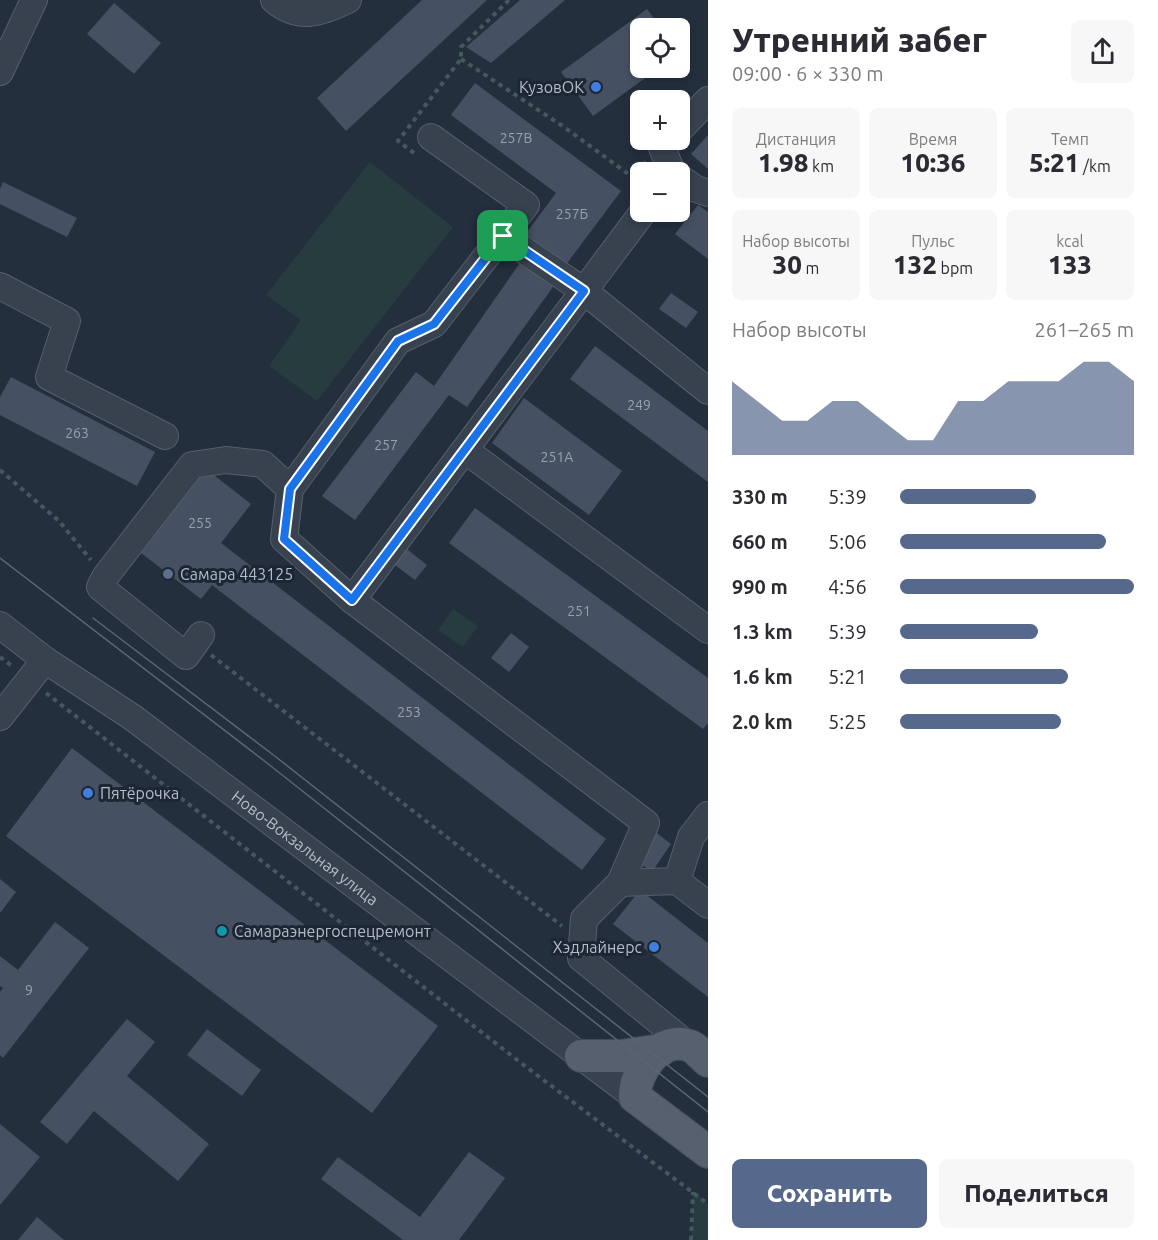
<!DOCTYPE html>
<html lang="ru">
<head>
<meta charset="utf-8">
<style>
	body { margin:0; font-family:Ubuntu,sans-serif; background:#f7f7f7; color:#2b2b33; height:100vh; display:flex; flex-direction:column; font-size:22px; white-space:nowrap }
	* { box-sizing:border-box; margin:0 }
	p { font-size:20px; color:#7c7c81 }
	.icon { flex:none; width:33px; height:33px; fill:none; stroke:currentColor; stroke-width:2; stroke-linecap:round; stroke-linejoin:round }
	.map { position:relative; flex:1; overflow:hidden }
	.side { display:flex; flex-direction:column; background:#fff; width:450px }
	.side>* { flex:none }
	.fabs { position:absolute; left:630px; top:18px; display:grid; gap:12px }
	.fabs a { display:grid; place-items:center; width:60px; height:60px; border-radius:9px; background:#fff; box-shadow:0 3px 9px #0003; font-size:30px }
	.pin { position:absolute; display:grid; place-items:center; width:51px; height:51px; color:#fff; margin:-26px; border-radius:12px; box-shadow:0 3px 9px #0006 }
	.round { display:grid; place-items:center; flex:none; width:63px; height:63px; border-radius:9px; background:#f7f7f7 }
	.summary { display:flex; align-items:center; justify-content:space-between; height:102px; padding:0 24px }
	h1 { font-size:33px; font-weight:800; line-height:45px }
	.figures { display:grid; grid-template-columns:repeat(3,1fr); gap:9px; height:102px; padding:6px 24px }
	.figures div { display:grid; align-content:center; border-radius:9px; background:#f7f7f7; text-align:center }
	.figures b { font-size:26px; font-weight:800 }
	.figures small { font-size:16px; font-weight:400 }
	.figures p { font-size:16px }
	.chart { height:168px; padding:12px 24px }
	.chart p { display:flex; justify-content:space-between }
	.chart svg { width:100%; height:108px; margin-top:6px; fill:#56698c; opacity:.7 }
	.button { display:flex; gap:12px; margin-top:auto; padding:12px 24px }
	.button a { flex:1; height:69px; border-radius:9px; background:#56698c; color:#fff; font-size:24px; font-weight:800; line-height:69px; text-align:center }
	.button a+a { background:#f7f7f7; color:#2b2b33 }
	ul { padding:0 24px; list-style:none; font-size:20px }
	li { display:grid; grid-template-columns:96px 72px 1fr; align-items:center; height:45px }
	li i { height:15px; border-radius:8px; background:#56698c }
	main { display:flex; flex:1; min-height:0 }
	.map>svg:first-child { display:block }
</style>
</head>
<body>
<main>
<div class="map">
<svg width="708" height="1240" viewBox="0 0 708 1240">
	<rect width="100%" height="100%" fill="#242f3e"/>
	<!-- green -->
	<path fill="#263c3f" d="M370,162l83,65 -136,174 -48,-35 32,-46 -35,-25z
		M453,609l25,17 -15,21 -25,-17z
		M693,1191l15,13v36h-17z"/>
	<!-- building -->
	<path fill="#455162" d="M422,0h65l-141,131 -29,-33z
		M520,0h45l-74,63 -25,-16z
		M114,3l47,40 -27,31 -47,-40z
		M647,9l14,19h-21v40h19l-66,48 -32,-44z
		M475,83l146,108 -56,75 -41,-30 32,-43 -105,-78z
		M708,135v34l-17,-15z
		M3,182l74,36 -10,19 -67,-33v-15z
		M698,205l10,7v47l-33,-25z
		M522,260l33,24 -88,123 -18,-12 -94,125 -33,-24 94,-124 18,14z
		M671,293l27,19 -12,16 -27,-19z
		M595,346l113,85v51l-138,-103z
		M11,377l144,75 -18,34 -137,-71v-18z
		M524,398l98,73 -33,44 -97,-72z
		M206,469l45,35 -30,39 385,296 -24,31 -370,-285 -11,14 -60,-46z
		M475,508l233,170v45l-5,6 -254,-186z
		M403,546l24,19 -12,15 -24,-18z
		M511,633l18,14 -20,25 -18,-14z
		M72,748l366,278 -66,87 -366,-277z
		M654,831l17,13 -19,28 -18,-13z
		M0,879l16,13 -16,21z
		M640,890l68,53v54l-95,-73z
		M55,922l34,26 -86,110 -3,-3v-63l3,-4 -3,-2v-30l18,14z
		M127,1019l28,23 -28,34 82,68 -31,37 -84,-70 -27,33 -27,-22z
		M207,1029l54,41 -19,26 -55,-41z
		M0,1124l40,33 -40,48z
		M469,1152l36,26 -46,62h-56l-82,-61 17,-22 82,60z
		M37,1217l27,23h-46z"/>
	<g fill="none" stroke-linecap="round" stroke-linejoin="round">
		<!-- minor casing -->
		<g stroke="#565f6c" stroke-width="28">
			<g id="minor">
				<path d="M274,0c25,21 47,13 74,0"/>
				<path d="M0,72l34,-72"/>
				<path d="M680,129l28,-29"/>
				<path d="M670,140l-8,8 10,24"/>
				<path d="M680,178l16,11 12,4"/>
				<path d="M643,212l-291,388 294,223 -26,60 -36,36 -3,39 108,88"/>
				<path d="M503,236l81,55 124,100"/>
				<path d="M0,286l67,35 -18,56 116,59"/>
				<path d="M465,450l243,180"/>
				<path d="M352,600l-68,-61 6,-50 108,-148 36,-17 92,-119 -95,-68"/>
				<path id="s1" d="M0,625l45,35 87,57 503,380"/>
				<path d="M201,635l-15,21 -86,-69 5,-10 87,-112 34,-5 37,4 27,25"/>
				<path d="M0,717l45,-57"/>
				<path d="M677,881l14,-44 17,-22"/>
				<path d="M620,883l57,-2 31,24"/>
			</g>
		</g>
		<!-- major casing -->
		<g stroke="#414a57" stroke-width="34">
			<path id="major" d="M581,1056h40l40,-6
				M708,1061c-5,-4 -12,-13 -18,-15 -30,-12 -56,26 -55,51l73,55"/>
		</g>
		<!-- path -->
		<path stroke="#44595c" stroke-width="4" stroke-dasharray="4.5 4.5" stroke-linecap="butt" d="M461,59l103,68 67,49 15,-14
			M414,153l-16,-12 63,-82v-12l48,-47
			M0,470l59,51 32,39
			M211,655l351,271
			M0,657l12,9
			M46,693l475,370 187,141
			M691,1240l2,-48"/>
		<!-- minor -->
		<use href="#minor" stroke="#38414e" stroke-width="26"/>
		<!-- major -->
		<use href="#major" stroke="#56606e" stroke-width="32"/>
		<!-- tram -->
		<path stroke="#5a6575" stroke-width="1.5" d="M0,558l267,205 441,349
			M93,618l183,139 432,340"/>
	</g>
	<g fill="none" stroke-linecap="round" stroke-linejoin="round">
		<!-- route casing -->
		<g stroke="#fff" stroke-width="12">
			<path id="route" d="M503,236l81,55 -232,309 -68,-61 6,-50 108,-148 36,-17z"/>
		</g>
		<!-- route -->
		<use href="#route" stroke="#1a73e8" stroke-width="8"/>
	</g>
	<!-- markers -->
	<g fill="#3f7fe0" stroke="#1d2633" stroke-width="2">
		<circle cx="596" cy="87" r="6"/>
		<circle cx="88" cy="793" r="6"/>
		<circle cx="654" cy="947" r="6"/>
	</g>
	<circle fill="#5c6f8a" stroke="#1d2633" stroke-width="2" cx="168" cy="574" r="6"/>
	<circle fill="#0f9aa8" stroke="#1d2633" stroke-width="2" cx="222" cy="931" r="6"/>
	<g text-anchor="middle" dominant-baseline="central" stroke-width="6" stroke-linejoin="round" paint-order="stroke">
		<!-- number labels -->
		<g font-size="14" fill="#98a1af">
			<text x="516" y="138">257В</text>
			<text x="572" y="214">257Б</text>
			<text x="639" y="405">249</text>
			<text x="77" y="433">263</text>
			<text x="386" y="445">257</text>
			<text x="557" y="457">251А</text>
			<text x="200" y="523">255</text>
			<text x="579" y="611">251</text>
			<text x="409" y="712">253</text>
			<text x="29" y="990">9</text>
		</g>
		<!-- poi labels -->
		<g font-size="16" fill="#b4bcc9" stroke="#1d2633" text-anchor="start">
			<text x="584" y="87" text-anchor="end">КузовОК</text>
			<text x="180" y="574">Самара 443125</text>
			<text x="100" y="793">Пятёрочка</text>
			<text x="234" y="931">Самараэнергоспецремонт</text>
			<text x="642" y="947" text-anchor="end">Хэдлайнерс</text>
		</g>
		<!-- street labels -->
		<g font-size="16" fill="#b4bcc9" stroke="#1d2633">
			<text stroke="none"><textPath href="#s1" startOffset="378">Ново-Вокзальная улица</textPath></text>
		</g>
	</g>
</svg>
<div class="fabs">
<a><svg class="icon" aria-label="locate" viewBox="0 0 24 24"><circle cx="12" cy="12" r="6"/><path d="M12 2v4M12 18v4M2 12h4M18 12h4"/></svg></a>
<a>+</a>
<a>−</a>
</div>
<div class="pin" style="left:503px;top:236px;background:#1e9e55"><svg class="icon" aria-label="arrive" viewBox="0 0 24 24"><path d="M6 21V4h12l-3 4 3 4H6"/></svg></div>
</div>
<section class="side">
<div class="summary"><div><h1>Утренний забег</h1><p>09:00 · 6 × 330 m</p></div><a class="round"><svg class="icon" aria-label="share" viewBox="0 0 24 24"><path d="M12 15V3M7 8l5-5 5 5M5 13v7h14v-7"/></svg></a></div>
<div class="figures">
<div><p>Дистанция</p><b>1.98<small> km</small></b></div>
<div><p>Время</p><b>10:36</b></div>
<div><p>Темп</p><b>5:21<small> /km</small></b></div>
</div>
<div class="figures">
<div><p>Набор высоты</p><b>30<small> m</small></b></div>
<div><p>Пульс</p><b>132<small> bpm</small></b></div>
<div><p>kcal</p><b>133</b></div>
</div>
<div class="chart"><p><span>Набор высоты</span>261–265 m</p>
<svg viewBox="0 0 160 44" preserveAspectRatio="none"><path d="M0 44V14L10 22L20 30L30 30L40 22L50 22L60 30L70 38L80 38L90 22L100 22L110 14L120 14L130 14L140 6L150 6L160 14V44z"/></svg>
</div>
<ul>
<li><b>330 m</b>5:39<i style="width:58%"></i></li>
<li><b>660 m</b>5:06<i style="width:88%"></i></li>
<li><b>990 m</b>4:56<i style="width:100%"></i></li>
<li><b>1.3 km</b>5:39<i style="width:59%"></i></li>
<li><b>1.6 km</b>5:21<i style="width:72%"></i></li>
<li><b>2.0 km</b>5:25<i style="width:69%"></i></li>
</ul>
<div class="button"><a>Сохранить</a><a>Поделиться</a></div>
</section>
</main>
</body>
</html>
